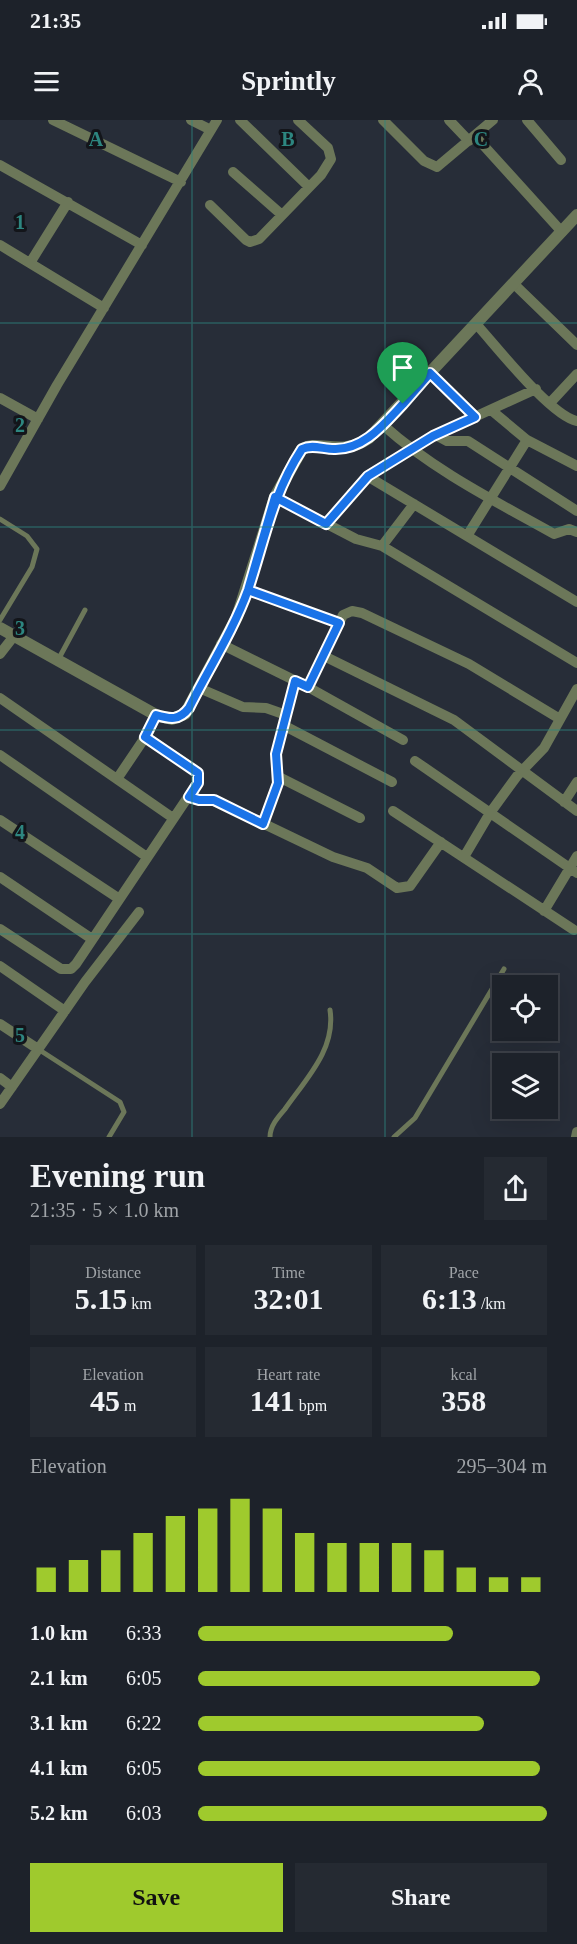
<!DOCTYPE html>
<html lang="en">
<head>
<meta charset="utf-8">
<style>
	body { margin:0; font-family:"Times New Roman",serif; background:#252a32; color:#f1f3f6; height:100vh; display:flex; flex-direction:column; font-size:22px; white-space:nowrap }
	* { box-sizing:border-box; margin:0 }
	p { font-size:20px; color:#a0a4a8 }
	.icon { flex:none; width:33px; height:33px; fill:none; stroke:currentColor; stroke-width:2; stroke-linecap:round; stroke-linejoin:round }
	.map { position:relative; height:1017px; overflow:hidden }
	.panel { display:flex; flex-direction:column; background:#1d222a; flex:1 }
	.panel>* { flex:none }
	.controls { position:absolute; left:492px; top:855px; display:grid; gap:12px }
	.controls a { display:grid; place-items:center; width:66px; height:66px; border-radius:0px; background:#1d222a; box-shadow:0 6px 24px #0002,0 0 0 2px #3b3f47; font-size:30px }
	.pin { position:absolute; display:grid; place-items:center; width:51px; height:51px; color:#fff; margin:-62px -26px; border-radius:50% 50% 50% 0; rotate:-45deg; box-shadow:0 0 6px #0007 }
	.pin .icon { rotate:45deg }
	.round { display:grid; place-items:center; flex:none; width:63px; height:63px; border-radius:0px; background:#252a32 }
	.headline { display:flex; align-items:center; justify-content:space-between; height:102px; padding:0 30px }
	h1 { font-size:33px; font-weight:600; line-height:45px }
	.stats { display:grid; grid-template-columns:repeat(3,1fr); gap:9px; height:102px; padding:6px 30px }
	.stats div { display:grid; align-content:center; border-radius:0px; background:#252a32; text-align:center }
	.stats b { font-size:30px; font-weight:600 }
	.stats small { font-size:16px; font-weight:400 }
	.stats p { font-size:16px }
	.chart { height:168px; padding:12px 30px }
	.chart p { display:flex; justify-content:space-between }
	.chart svg { width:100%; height:108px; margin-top:6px; stroke:#9fca2d; stroke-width:6 }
	.action { display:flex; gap:12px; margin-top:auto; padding:12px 30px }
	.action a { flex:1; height:69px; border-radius:0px; background:#9fca2d; color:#111; font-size:24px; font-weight:600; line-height:69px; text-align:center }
	.action a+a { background:#252a32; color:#f1f3f6 }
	ul { padding:0 30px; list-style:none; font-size:20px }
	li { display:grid; grid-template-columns:96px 72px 1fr; align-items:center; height:45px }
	li i { height:15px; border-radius:8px; background:#9fca2d }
	.status { display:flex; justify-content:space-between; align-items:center; height:42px; padding:0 30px; background:#1d222a; direction:ltr }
	.status svg { height:16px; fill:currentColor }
	header { display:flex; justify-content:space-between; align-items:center; height:78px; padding:0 30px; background:#1d222a; font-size:27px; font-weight:600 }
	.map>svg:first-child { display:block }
</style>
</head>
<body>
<div class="status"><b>21:35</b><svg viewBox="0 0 49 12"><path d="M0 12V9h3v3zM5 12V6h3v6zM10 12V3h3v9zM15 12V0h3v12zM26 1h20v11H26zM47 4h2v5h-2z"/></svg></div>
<header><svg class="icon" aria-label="menu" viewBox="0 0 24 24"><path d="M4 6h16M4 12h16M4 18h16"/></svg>Sprintly<svg class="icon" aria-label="person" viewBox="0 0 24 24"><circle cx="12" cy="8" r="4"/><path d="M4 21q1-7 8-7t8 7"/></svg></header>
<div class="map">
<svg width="577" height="1017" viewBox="0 0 577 1017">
	<rect width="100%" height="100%" fill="#272d38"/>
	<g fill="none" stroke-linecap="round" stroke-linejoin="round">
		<!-- service -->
		<path stroke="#6c7759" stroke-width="5" d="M0,399l27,17 10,13 -5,18 -32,53
			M58,540l27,-50
			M38,929l82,53 4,10 -15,25
			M270,1017c0,-11 8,-20 15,-28 21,-30 51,-60 45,-99
			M394,1017l21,-19 89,-149"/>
		<!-- minor -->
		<path stroke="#6c7759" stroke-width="10" d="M53,0l128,62
			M191,0l20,10
			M240,0l69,67
			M383,0l41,41 13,6 56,-47
			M449,0l20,21
			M527,0l34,40
			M475,16l87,96
			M0,45l142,80
			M233,52l49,43
			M210,85l36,35 4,2 9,-3 62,-64 10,-16 -3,-11 -30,-28
			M0,125l104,63
			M30,143l38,-61
			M514,164l63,61
			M477,205c20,22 74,91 100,96
			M431,253l44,44
			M0,278l38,21
			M550,283l27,-29
			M491,290l36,30 50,26
			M383,305c50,45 112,76 171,109l15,-5 8,3
			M436,315l11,6h21l109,70
			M367,356l210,126
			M0,366l57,-101 160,-265
			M275,377l81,42 26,7 195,117
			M326,404l41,-48 66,-40 103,-47
			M467,416l60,-96
			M382,426l32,-42
			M248,470l91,33
			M221,524l87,43 95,53
			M0,534l14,-18
			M324,536l130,64 123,91
			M308,567l35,-72 9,-4 10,2 107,51 91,55
			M199,568l44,19 23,1 20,7
			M0,578l173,120
			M283,605l109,57
			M0,635l147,102
			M415,641l162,112
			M279,657l81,41
			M117,659l33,-49 6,-15
			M190,677l9,3h15l119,57 34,11 30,20 13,-2 31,-44
			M564,682l13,-20
			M393,691l181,119
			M0,700l118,78
			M263,704l15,-41 -2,-29 19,-73
			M464,737l26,-44 27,-37 27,-28 33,-59
			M0,757l92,62
			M544,791l33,-55
			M0,809l61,40h10l5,-5 122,-182 1,-5 -5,-8 -49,-32
			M0,846l65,45
			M0,904l38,25
			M0,958l12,9
			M0,984l85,-122 54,-70
			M576,1017l1,-5"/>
		<!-- tertiary -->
		<path stroke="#6c7759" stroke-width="12" d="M0,508l156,87 16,4 13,-5 52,-97 38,-120 27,-48c19,-10 37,9 67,-11l208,-223"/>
	</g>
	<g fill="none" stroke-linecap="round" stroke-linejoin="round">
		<!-- route casing -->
		<g stroke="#fff" stroke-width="12">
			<path id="route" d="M403,284c-19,20 -39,46 -69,45 -11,0 -22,-5 -32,0 -30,46 -37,90 -54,141 -14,39 -40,80 -59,118 -10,13 -19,11 -33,7l-11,22 53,36v10l-9,14 10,3h15l49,24 15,-41 -2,-29 19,-73 13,6 31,-64 -91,-33 27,-93 51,27 42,-48 65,-40 42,-19 -45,-44 -27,31"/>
		</g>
		<!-- route -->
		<use href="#route" stroke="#1a73e8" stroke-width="8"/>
	</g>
	<!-- grid -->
	<path fill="none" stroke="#2d8680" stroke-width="1.5" stroke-opacity="0.55" d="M192,0v1017M385,0v1017M0,203h577M0,407h577M0,610h577M0,814h577"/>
	<g font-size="20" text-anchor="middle" font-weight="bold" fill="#2d8680" stroke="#13151a" stroke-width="6" stroke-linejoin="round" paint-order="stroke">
		<text x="96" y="26">A</text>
		<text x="288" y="26">B</text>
		<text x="481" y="26">C</text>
		<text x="20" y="109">1</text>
		<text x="20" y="312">2</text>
		<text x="20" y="515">3</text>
		<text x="20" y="719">4</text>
		<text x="20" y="922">5</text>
	</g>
</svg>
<div class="controls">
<a><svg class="icon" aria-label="locate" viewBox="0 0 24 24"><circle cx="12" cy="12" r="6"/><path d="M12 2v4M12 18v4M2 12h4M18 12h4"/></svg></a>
<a><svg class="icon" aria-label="layers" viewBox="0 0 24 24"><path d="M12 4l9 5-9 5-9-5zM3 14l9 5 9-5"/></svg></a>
</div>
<div class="pin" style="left:403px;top:284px;background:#1e9e55"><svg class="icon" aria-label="arrive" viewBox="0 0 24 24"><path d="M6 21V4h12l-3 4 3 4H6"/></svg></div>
</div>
<section class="panel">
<div class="headline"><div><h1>Evening run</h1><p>21:35 · 5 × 1.0 km</p></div><a class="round"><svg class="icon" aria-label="share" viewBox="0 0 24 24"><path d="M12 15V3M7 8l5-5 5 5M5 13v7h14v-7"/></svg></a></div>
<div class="stats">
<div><p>Distance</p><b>5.15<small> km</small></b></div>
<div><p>Time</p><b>32:01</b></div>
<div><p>Pace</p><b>6:13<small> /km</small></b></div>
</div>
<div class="stats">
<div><p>Elevation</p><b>45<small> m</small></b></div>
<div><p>Heart rate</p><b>141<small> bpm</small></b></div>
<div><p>kcal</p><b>358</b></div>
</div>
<div class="chart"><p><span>Elevation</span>295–304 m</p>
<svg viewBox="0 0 160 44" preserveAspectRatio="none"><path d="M5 44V34M15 44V31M25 44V27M35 44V20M45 44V13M55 44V10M65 44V6M75 44V10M85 44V20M95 44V24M105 44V24M115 44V24M125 44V27M135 44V34M145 44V38M155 44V38"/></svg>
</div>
<ul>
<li><b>1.0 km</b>6:33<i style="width:73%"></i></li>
<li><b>2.1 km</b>6:05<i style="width:98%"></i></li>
<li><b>3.1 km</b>6:22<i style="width:82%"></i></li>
<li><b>4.1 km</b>6:05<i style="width:98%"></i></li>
<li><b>5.2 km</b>6:03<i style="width:100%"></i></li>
</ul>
<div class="action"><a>Save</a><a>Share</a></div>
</section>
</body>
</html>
